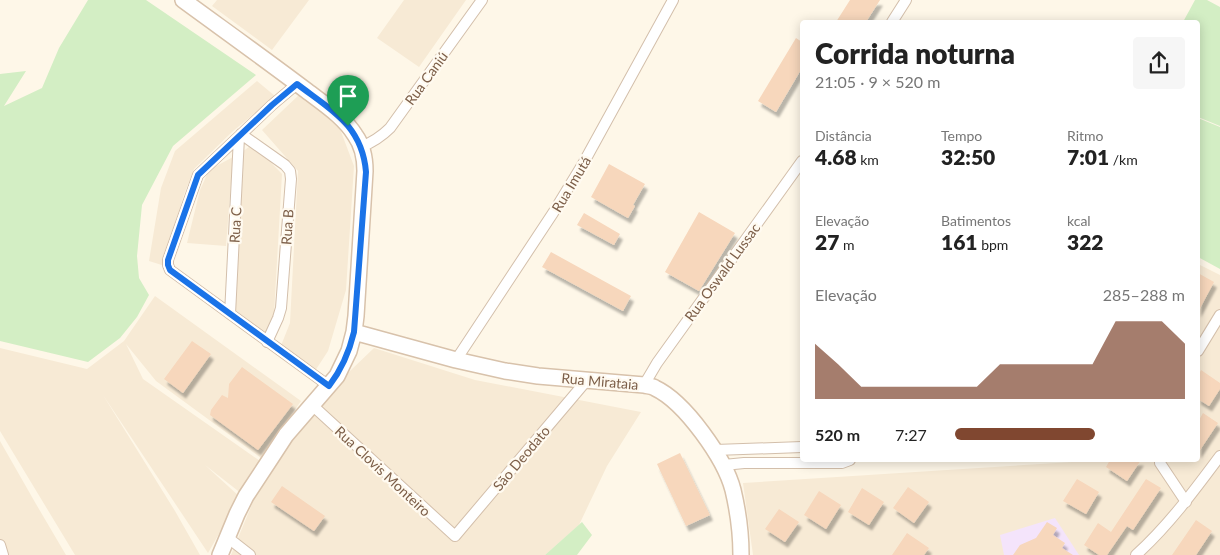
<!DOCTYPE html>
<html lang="pt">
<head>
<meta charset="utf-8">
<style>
	body { margin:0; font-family:Lato,sans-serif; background:#f6f6f6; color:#222; height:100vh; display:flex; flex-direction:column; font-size:19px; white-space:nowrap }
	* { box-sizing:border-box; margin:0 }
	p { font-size:16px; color:#767676 }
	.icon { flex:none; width:28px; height:28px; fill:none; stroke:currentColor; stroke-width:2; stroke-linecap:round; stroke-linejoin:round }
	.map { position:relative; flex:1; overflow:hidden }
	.drawer { position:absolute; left:800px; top:20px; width:400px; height:442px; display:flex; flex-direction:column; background:#fff; border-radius:5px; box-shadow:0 2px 12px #0003 }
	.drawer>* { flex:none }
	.pin { position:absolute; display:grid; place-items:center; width:42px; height:42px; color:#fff; margin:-51px -21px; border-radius:50% 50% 50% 0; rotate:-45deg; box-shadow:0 0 5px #0007 }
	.pin .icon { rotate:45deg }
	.round { display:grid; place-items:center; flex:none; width:52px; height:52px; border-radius:5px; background:#f6f6f6 }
	.headline { display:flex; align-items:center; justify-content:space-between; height:85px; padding:0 15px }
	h1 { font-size:28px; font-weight:800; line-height:38px }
	.stats { display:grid; grid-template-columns:repeat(3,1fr); gap:8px; height:85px; padding:5px 15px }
	.stats div { display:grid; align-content:center }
	.stats b { font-size:21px; font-weight:800 }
	.stats small { font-size:14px; font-weight:400 }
	.stats p { font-size:14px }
	.chart { height:140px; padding:10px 15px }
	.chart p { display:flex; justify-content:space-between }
	.chart svg { width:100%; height:90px; margin-top:5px; fill:#804730; opacity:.7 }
	ul { padding:0 15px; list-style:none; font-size:16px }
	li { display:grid; grid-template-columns:80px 60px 1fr; align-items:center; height:38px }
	li i { height:12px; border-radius:6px; background:#804730 }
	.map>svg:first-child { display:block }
</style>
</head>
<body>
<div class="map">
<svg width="1220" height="555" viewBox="0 0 1220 555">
	<defs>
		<filter id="shadow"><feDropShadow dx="3" dy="5.5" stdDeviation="1" flood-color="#0004"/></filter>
	</defs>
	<rect width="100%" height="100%" fill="#fef7e8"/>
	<!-- residential -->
	<path fill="#f7ead5" d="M217,0h92l-37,50 -60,-44z
		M404,0h62l-47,67 -42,-29z
		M257,81l18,15 -43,36 -38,37 -11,28 -18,69 -16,-5 12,-73 14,-37z
		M301,93l39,36 14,37 -8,124 -18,61 -13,20 -35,-23 10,-25 8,-152 -36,-41z
		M253,144l29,30 -8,140 -8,20 -32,-25 8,-157z
		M233,157l-7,89 -39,-3 13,-53 9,-20z
		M1198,264l22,11v280h-467l-10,-72 329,-21 1,-2h125z
		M155,296l146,105 -40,57 -105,-77 -30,-37 17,35 117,82 -18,33 -37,-29 35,32 -32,56 -105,-158 72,116 25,44h-125l-75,-124v-83l87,21 37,-28z
		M374,348l101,32 166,32 -34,54 -28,59 -34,30h-314l24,-58 50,-83z
		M0,441l36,63 30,51h-66z"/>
	<!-- education -->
	<path fill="#f4e4fb" d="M1055,518l24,37h-75l-4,-20z"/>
	<!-- green -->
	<path fill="#d3eec4" d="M88,0h58l110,75 -83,71 -31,59 -5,51 2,22 10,17 -12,22 -17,21 -32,24 -88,-21v-267l26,-3 -22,35 38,-18 17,-40z
		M1195,0h12l13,7v119l-22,-9v-95h-15z
		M1198,118l22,9v142l-22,-12z
		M582,522l10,13 -15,20h-32z"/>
	<!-- building -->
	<path fill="#f7d7bc" filter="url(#shadow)" d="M850,0h30l-14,22h-30z
		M796,38l6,4v26l-26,44 -18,-11z
		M609,164l36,20 -12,21 2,1 -7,12 -37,-21z
		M699,212l36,21 -36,58 -34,-19z
		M584,213l36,21 -6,11 -37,-20z
		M551,252l80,44 -8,15 -81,-44z
		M1198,273l16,9 -16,30z
		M192,341l19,13 -28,39 -19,-14z
		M242,367l51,37 -35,46 -48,-35 1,-5 11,-15 6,3 1,-14z
		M1201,370l19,13v6l-11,17 -11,-7v-23z
		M1203,413l15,10 -20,30v-31z
		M680,453l30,62 -24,11 -29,-62z
		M1110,460h31l-14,21 -21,-14z
		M1077,479l22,13 -13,22 -23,-13z
		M1146,479l15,9 -28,42 -6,-4 -20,29h-8l-15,-10 14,-22 13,9z
		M282,486l43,30 -11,15 -43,-29z
		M908,487l21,15 -15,21 -21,-15z
		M862,488l22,14 -15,23 -21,-13z
		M819,491l22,14 -15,24 -22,-14z
		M779,509l20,13 -14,20 -20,-13z
		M1196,520l16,11 -16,24h-24z
		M1047,522l10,6 -4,7 12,8 -3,5 11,7h-60l7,-10 16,-7z
		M907,533l22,15 -5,7h-32z"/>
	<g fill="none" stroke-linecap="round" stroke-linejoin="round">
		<!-- street casing -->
		<g stroke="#d3bfab" stroke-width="12">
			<path id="street" d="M892,22l14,-22
				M297,84l-25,21 -74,70 -30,85v5l2,5 159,116
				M241,134l44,31 5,6 1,8 -10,129 -3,10 -11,24
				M361,147c12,-5 20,-10 29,-19l92,-128
				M230,314l9,-177
				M1198,351l22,-36
				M456,360l97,-147 31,-51 89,-162
				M644,385l13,-22 145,-202
				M312,405l143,131 132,-156
				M715,450l87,-3
				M1160,460v3l26,39
				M724,465l20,-2h98l8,-3
				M227,537l23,18
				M0,545l3,10
				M1136,555c32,-29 58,-64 84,-99"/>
		</g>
		<!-- secondary casing -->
		<g stroke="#d8c2ab" stroke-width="18">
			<path id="secondary" d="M183,0c41,30 83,60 124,91 17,13 37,26 48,44 8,11 10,24 10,36l-9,145 -2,16 -5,19 -12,25 -51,59 -15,23 -25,38 -9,18 -17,41
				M354,332l102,28 49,11 33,5 106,9c4,1 8,1 11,3 30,14 70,71 78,102 5,21 8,43 8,65"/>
		</g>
		<!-- street -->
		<use href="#street" stroke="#fff" stroke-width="10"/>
		<!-- secondary -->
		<use href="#secondary" stroke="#fff" stroke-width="15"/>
	</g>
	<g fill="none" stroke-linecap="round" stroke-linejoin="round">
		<!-- route casing -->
		<g stroke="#fff" stroke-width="10">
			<path id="route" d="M297,84c34,26 65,41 69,88l-12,160c-5,21 -12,37 -25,54l-159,-116 -2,-5v-5l30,-85 74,-70z"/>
		</g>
		<!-- route -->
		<use href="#route" stroke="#1a73e8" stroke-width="6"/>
	</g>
	<g text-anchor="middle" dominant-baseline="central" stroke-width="4.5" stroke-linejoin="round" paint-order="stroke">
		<!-- street labels -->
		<g font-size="14" fill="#7c5e48" stroke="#fffaf0">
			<text transform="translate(426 78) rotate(-54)">Rua Caniú</text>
			<text transform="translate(571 184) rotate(-59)">Rua Imutá</text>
			<text transform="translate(235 225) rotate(-87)">Rua C</text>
			<text transform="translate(287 227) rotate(-86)">Rua B</text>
			<text transform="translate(722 272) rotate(-54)">Rua Oswald Lussac</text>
			<text transform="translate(600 381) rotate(5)">Rua Mirataia</text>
			<text transform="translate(521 458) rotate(-50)">São Deodato</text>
			<text transform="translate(383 471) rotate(43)">Rua Clovis Monteiro</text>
		</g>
	</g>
</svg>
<div class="pin" style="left:348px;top:126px;background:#1e9e55"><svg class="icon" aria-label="arrive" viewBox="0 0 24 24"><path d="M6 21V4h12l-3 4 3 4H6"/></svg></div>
<section class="drawer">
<div class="headline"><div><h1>Corrida noturna</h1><p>21:05 · 9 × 520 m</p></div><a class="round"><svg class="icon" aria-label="share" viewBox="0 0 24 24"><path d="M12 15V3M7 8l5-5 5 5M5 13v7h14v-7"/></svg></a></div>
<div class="stats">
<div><p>Distância</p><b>4.68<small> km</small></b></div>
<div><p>Tempo</p><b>32:50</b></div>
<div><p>Ritmo</p><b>7:01<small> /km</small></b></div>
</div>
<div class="stats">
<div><p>Elevação</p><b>27<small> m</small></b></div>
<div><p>Batimentos</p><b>161<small> bpm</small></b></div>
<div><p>kcal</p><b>322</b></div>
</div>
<div class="chart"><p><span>Elevação</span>285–288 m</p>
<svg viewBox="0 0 160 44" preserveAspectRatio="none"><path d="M0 44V17L10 27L20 38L30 38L40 38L50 38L60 38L70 38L80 27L90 27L100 27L110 27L120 27L130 6L140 6L150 6L160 17V44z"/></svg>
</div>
<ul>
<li><b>520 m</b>7:27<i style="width:61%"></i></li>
</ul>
</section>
</div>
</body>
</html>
